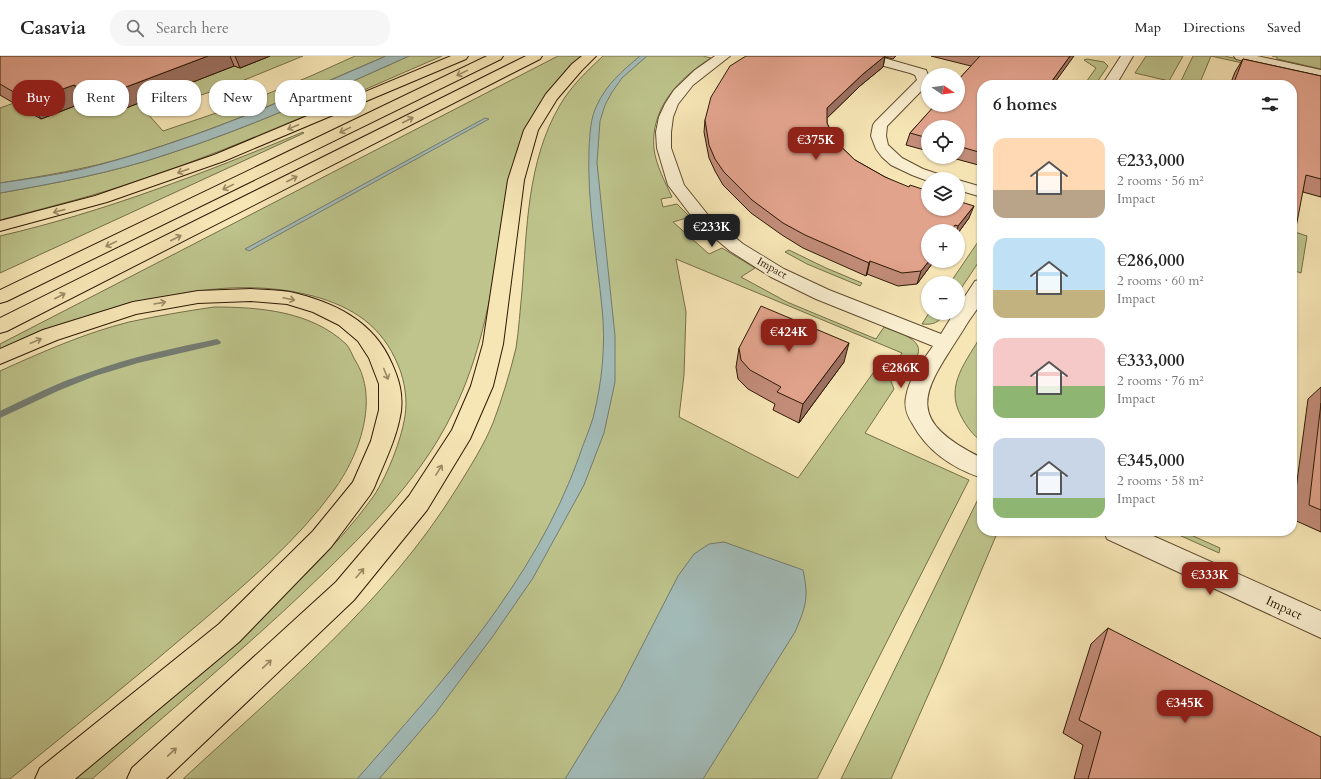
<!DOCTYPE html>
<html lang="en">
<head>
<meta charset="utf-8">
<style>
	body { margin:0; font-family:Cardo,serif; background:#f6f6f6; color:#222; height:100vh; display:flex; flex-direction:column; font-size:15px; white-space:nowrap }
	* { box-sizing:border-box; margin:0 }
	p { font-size:13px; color:#767676 }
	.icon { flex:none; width:22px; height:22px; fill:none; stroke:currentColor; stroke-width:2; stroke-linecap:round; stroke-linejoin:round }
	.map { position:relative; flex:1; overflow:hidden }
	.panel { position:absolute; left:977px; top:24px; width:320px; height:456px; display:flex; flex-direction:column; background:#fff; border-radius:16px; box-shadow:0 1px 3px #0004 }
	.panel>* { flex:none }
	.guide { position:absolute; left:12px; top:24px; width:380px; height:36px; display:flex; gap:8px }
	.needle { width:26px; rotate:103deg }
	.fabs { position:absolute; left:921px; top:12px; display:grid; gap:8px }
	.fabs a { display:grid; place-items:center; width:44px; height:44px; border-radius:50%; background:#fff; box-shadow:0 1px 3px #0004; font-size:20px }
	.price { position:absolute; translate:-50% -34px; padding:0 9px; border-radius:8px; background:#8f2418; color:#fff; font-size:13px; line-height:26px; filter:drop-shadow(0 1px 2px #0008) }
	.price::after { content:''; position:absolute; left:50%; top:24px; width:12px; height:9px; margin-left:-6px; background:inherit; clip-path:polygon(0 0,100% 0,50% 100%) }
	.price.on { background:#222; color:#fff }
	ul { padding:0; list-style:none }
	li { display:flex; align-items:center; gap:12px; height:100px; padding:0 16px }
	li span { display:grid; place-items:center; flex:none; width:112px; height:80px; border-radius:12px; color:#555 }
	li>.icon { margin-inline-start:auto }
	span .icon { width:48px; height:48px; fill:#fffc; stroke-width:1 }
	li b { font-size:17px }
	h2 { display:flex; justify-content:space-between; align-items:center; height:48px; padding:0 16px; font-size:17px }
	.pill { padding:0 14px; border-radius:16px; background:#fff; box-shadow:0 1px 3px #0004; font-size:14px; line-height:36px }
	.pill.on { background:#8f2418; color:#fff }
	header { display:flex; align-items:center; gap:24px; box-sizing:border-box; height:56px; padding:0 20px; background:#fff; border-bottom:1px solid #e0e0e0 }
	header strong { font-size:19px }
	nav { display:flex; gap:22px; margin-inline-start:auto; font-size:14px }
	.search { width:280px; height:36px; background:#f6f6f6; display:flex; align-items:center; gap:10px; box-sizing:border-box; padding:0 14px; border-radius:16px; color:#767676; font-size:15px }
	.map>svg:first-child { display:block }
	.green { fill:#bec48c; stroke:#766f48 }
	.water { fill:#a3bcb9; stroke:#747b71 }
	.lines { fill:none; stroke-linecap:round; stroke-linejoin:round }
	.stream { fill:#747b71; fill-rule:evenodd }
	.street-casing { stroke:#604d30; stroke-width:2 }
	.highway-casing { stroke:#2e1a04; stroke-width:2 }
	.street { fill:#f9eecf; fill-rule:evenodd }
	.highway { fill:#f6e5b5; fill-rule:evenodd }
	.wall { fill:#c28c79; stroke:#2e1a04 }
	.shaded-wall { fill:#9e7263; stroke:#2e1a04 }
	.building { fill:#e2a38d; stroke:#2e1a04 }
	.oneway { stroke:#9c8a65 }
	.labels { text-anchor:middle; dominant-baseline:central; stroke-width:4; stroke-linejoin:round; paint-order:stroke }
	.far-street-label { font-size:11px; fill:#2e1a04; stroke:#f9eecf }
	.street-label { font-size:13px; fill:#2e1a04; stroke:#f9eecf }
</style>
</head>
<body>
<header>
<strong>Casavia</strong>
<div class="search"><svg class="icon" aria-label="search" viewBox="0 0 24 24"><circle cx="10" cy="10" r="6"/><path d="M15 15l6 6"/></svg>Search here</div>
<nav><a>Map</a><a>Directions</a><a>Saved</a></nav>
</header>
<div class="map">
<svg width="1321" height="723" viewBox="0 0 1321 723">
	<rect width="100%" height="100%" fill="#f6e5b5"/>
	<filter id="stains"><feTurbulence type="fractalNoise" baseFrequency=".005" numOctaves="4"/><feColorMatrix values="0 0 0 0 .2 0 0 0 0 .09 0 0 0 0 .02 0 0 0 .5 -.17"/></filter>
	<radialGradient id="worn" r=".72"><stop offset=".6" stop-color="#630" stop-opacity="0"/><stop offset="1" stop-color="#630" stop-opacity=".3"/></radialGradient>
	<path class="green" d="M270 0H303L237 27 147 57 163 75 243 48 313 19 355 0H386C302 36 218 74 130 100 87 113 44 120 0 127V52L14 47 86 46 234 10 240 12Z
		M409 0H442C344 42 247 88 146 122 98 139 49 151 0 164V137C56 127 111 117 165 99 249 72 329 36 409 0Z
		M558 0H582C558 22 538 46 525 75 509 109 506 149 500 186 490 245 480 301 453 356 419 427 359 483 303 537 235 601 163 661 92 723H73C127 677 181 630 235 583 284 539 334 495 373 441 388 419 406 374 406 348 406 335 403 320 398 309 382 270 353 251 313 240 205 212 100 260 0 295V288Z
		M603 0H703L711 2C679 22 650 52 654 93 656 109 665 126 672 141L661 143 663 151 677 148 690 161 673 166 709 198 722 192 755 212 741 221 787 246 876 283 884 271C895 276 923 282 918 298 916 302 913 306 911 309L904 311 895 307 902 297 676 203 686 256 684 319 679 361 798 422 873 317 891 325 894 333 865 377 969 424 817 723H183C280 633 387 546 457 432 470 411 484 389 493 367 502 343 510 317 516 292 519 273 520 254 522 235 527 173 527 105 560 49 571 30 587 15 603 0Z
		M1146 0H1183L1169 25 1135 17Z
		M1193 0H1224L1312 19 1319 24 1211 0 1199 29 1180 27Z
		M1272 0H1321V13L1277 3V1Z
		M1087 3 1104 6 1108 10 1095 29H1084L1096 12 1084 4Z
		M303 76 304 77 0 217V180C104 156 204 117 303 76Z
		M1292 175 1307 180 1301 217 1292 214Z
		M982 180V201L958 237V227H950Z
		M789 194 826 212 862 227 860 230 807 208 785 196Z
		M214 251C259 251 311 255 346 288 350 292 352 299 355 304 380 343 359 400 334 434 297 485 248 526 201 566 138 620 74 671 10 723H0V315C42 296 85 277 129 266 157 260 186 255 214 251Z
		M929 257H945C939 267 933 269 922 268Z
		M982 278V386C973 379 966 370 961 360 944 329 967 305 982 278Z
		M982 435V475H998L942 608 891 723H841Z
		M1170 475H1182L1220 492 1219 497Z"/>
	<path class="water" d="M386 0H409C329 36 249 72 165 99 111 117 56 127 0 137V127C28 123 56 119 83 113 188 87 288 43 386 0Z
		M640 0H647L622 22 612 36 605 49 600 65 597 107 615 280V326L604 377 584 429 533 522 493 580 435 658 379 723H357C443 625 534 526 579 401 583 388 589 375 593 362 602 327 606 289 602 252 597 200 587 146 589 93 590 78 590 63 597 49 606 29 623 14 640 0Z
		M485 62 489 63 249 195 245 193Z
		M724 486 803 514C809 542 806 550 795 576L703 723H565L619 635 678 520 694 498 709 488Z"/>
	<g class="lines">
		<path class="stream" d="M217 283 221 286 220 288 138 307 95 320 60 334 0 362V355C29 341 59 326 90 316 131 301 174 292 217 283Z"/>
		<defs>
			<path id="street" d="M715 0H730L693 29 678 48 673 61 671 76V92L684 129 708 159 743 188 784 213 829 234 941 278 954 257H958V251L975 225 982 223C982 229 984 239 982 245 978 253 970 262 965 271 926 333 898 361 982 402V422C952 412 927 395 912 367 907 359 904 351 906 341 909 322 922 306 933 290L816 243 771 221 730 195 696 166 668 129 657 92 656 76 659 61 665 48 674 34 695 14Z
				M856 0H877L926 14 928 19V28L887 70 886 80 888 89 902 102 923 113 944 120 946 123H928V125L912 119 891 109 882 101 876 93 871 80 873 69 875 66 917 24 915 19 910 17 858 3Z
				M1121 0H1133L1116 29H1102Z
				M1234 0H1257L1321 14V22L1236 3Z
				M958 124 982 131V141L958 134Z
				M1104 475H1142L1321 555V582L1107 483Z"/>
			<path id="highway" d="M451 0H468L466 3 224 105 107 146 0 175V165L95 140 214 99Z
				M487 0H503L501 3 7 245 0 247V234Z
				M526 0H542L540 3 7 275 0 277V262Z
				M582 0H596L582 14 557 43 538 74 524 124 503 288 493 330 470 383 427 454 354 544 166 723H127L132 712 336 526 409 440 452 374 471 330 483 288 508 124 524 74 546 38 572 8Z
				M251 233C264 234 278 234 290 236 334 246 374 265 392 308 399 324 403 337 401 355 397 382 384 407 374 432L370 439 331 491 239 586 75 723H35L40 712 219 568 313 475 353 426 371 385 379 354V328L369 302 358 285 339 269 313 256 287 248 251 245 198 247 136 258 57 284 0 308V293L43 274 133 246 198 235Z"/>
		</defs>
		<use href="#street" class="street-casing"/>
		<use href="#highway" class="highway-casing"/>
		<use href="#street" class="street"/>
		<use href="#highway" class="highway"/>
	</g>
	<path class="wall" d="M0 0H270L240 12 234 10 108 59 85 46 41 63 0 39Z
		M746 0H896L893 3 885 1 883 11 860 30 827 62V67L836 86 855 104 885 121 969 162 958 177V175H928V205H934L917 228 898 230 867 218 866 220 803 192 782 179 751 157 723 129 715 115 709 102 704 76 705 64Z
		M931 0H1074L982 29V110L949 101H958V71H928V95L906 89 910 77 971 10Z
		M1243 3 1321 20V141L1303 136 1292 29H1230L1235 16Z
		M739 292 844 306 799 367 773 354 775 348 748 333 738 323 736 311Z
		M1321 331V476L1292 463 1308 343Z
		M1108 572 1321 723H1074L1083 689 1063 677 1091 588Z"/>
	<path class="shaded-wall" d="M208 0H230L234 10 108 59 97 42Z
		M235 0H270L240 12Z
		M885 0 883 11 860 30 825 64 827 52 863 18Z
		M1070 0H1074L1053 29H1049Z
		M74 29 85 46 41 63 29 45Z
		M974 150 969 162 958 177V175H957L958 170Z
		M870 205 867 218 866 220 869 207Z
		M929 205H934L917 228 921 215Z
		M849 287 844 306 799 367 803 348Z"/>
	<path class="building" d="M0 0H208L97 42 74 29 29 45 0 28Z
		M746 0H885L863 18 827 52V67L836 86 855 104 885 121 909 131 910 129 928 135V153H958V145L974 150 958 170 955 169 951 175H928V205H929L921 215 902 217 870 205 869 207 805 179 783 167 752 144 724 116 715 103 709 89 705 64 711 41 730 10Z
		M980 0H1070L1049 29H982V97L958 90V71H928V82L910 77 935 49H958V24Z
		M1243 3 1321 20V123L1306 119 1292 192V29H1233Z
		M761 250 849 287 803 348 777 336 781 331 750 314 741 304 739 292Z
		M1321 347V454L1309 449Z
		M1108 572 1321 681V723H1088L1101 676 1079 664Z"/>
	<defs><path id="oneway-shaft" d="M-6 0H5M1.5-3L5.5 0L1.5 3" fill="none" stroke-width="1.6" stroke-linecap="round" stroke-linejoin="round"/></defs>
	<g class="oneway">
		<use href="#oneway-shaft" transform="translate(462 17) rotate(154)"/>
		<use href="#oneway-shaft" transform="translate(408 64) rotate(-27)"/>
		<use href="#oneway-shaft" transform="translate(293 71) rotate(157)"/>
		<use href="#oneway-shaft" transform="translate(345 74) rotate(154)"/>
		<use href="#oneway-shaft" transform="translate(183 115) rotate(160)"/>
		<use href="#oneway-shaft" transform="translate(292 123) rotate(-27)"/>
		<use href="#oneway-shaft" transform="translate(228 131) rotate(154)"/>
		<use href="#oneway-shaft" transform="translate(59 155) rotate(165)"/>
		<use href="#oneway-shaft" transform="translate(176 182) rotate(-27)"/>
		<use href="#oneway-shaft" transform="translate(111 188) rotate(154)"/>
		<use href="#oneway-shaft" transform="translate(60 240) rotate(-27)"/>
		<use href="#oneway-shaft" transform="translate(289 243) rotate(12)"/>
		<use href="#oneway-shaft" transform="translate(160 247) rotate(-10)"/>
		<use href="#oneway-shaft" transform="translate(36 285) rotate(-23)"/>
		<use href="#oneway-shaft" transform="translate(386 318) rotate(68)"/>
		<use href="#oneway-shaft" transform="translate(439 414) rotate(-58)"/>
		<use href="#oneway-shaft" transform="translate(360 517) rotate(-50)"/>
		<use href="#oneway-shaft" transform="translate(267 608) rotate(-43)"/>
		<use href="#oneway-shaft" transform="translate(172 696) rotate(-43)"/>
	</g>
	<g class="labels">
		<g class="far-street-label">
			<text transform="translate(772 212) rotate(29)">Impact</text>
		</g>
		<g class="street-label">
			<text transform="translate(1284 552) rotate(25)">Impact</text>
		</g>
	</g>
	<rect width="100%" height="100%" filter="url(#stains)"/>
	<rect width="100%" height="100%" fill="url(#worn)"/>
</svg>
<div class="fabs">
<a><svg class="needle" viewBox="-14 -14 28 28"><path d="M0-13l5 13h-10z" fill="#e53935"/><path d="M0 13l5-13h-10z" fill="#767676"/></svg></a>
<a><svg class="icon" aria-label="locate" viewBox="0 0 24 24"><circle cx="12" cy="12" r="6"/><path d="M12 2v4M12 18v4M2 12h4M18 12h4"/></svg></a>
<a><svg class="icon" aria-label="layers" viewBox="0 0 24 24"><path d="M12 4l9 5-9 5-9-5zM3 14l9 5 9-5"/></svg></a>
<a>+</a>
<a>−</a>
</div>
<b class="price" style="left:816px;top:105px">€375K</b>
<b class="price on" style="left:712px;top:192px">€233K</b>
<b class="price" style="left:789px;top:297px">€424K</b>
<b class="price" style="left:901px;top:333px">€286K</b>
<b class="price" style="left:1210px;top:540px">€333K</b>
<b class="price" style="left:1185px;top:668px">€345K</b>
<div class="guide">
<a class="pill on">Buy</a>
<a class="pill">Rent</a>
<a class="pill">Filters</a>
<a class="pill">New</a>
<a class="pill">Apartment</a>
</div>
<section class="panel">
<h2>6 homes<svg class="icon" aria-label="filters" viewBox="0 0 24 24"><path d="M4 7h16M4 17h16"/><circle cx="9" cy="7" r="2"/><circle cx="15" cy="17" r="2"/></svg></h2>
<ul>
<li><span style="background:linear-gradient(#ffd9b3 65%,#b9a48a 0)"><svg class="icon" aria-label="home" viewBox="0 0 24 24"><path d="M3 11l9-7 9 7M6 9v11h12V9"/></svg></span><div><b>€233,000</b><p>2 rooms · 56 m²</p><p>Impact</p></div></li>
<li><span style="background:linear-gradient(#bfe0f5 65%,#c2b280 0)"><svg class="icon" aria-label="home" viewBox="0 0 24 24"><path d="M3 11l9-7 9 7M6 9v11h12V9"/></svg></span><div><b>€286,000</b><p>2 rooms · 60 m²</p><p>Impact</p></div></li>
<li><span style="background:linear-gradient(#f6c9c9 60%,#8fb573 0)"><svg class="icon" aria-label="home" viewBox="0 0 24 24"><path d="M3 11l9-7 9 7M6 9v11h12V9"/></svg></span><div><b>€333,000</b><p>2 rooms · 76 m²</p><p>Impact</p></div></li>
<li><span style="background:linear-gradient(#c9d6e8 75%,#8fb573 0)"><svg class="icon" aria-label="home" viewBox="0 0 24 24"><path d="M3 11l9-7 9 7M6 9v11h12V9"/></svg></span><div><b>€345,000</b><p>2 rooms · 58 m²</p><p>Impact</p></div></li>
</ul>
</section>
</div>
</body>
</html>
